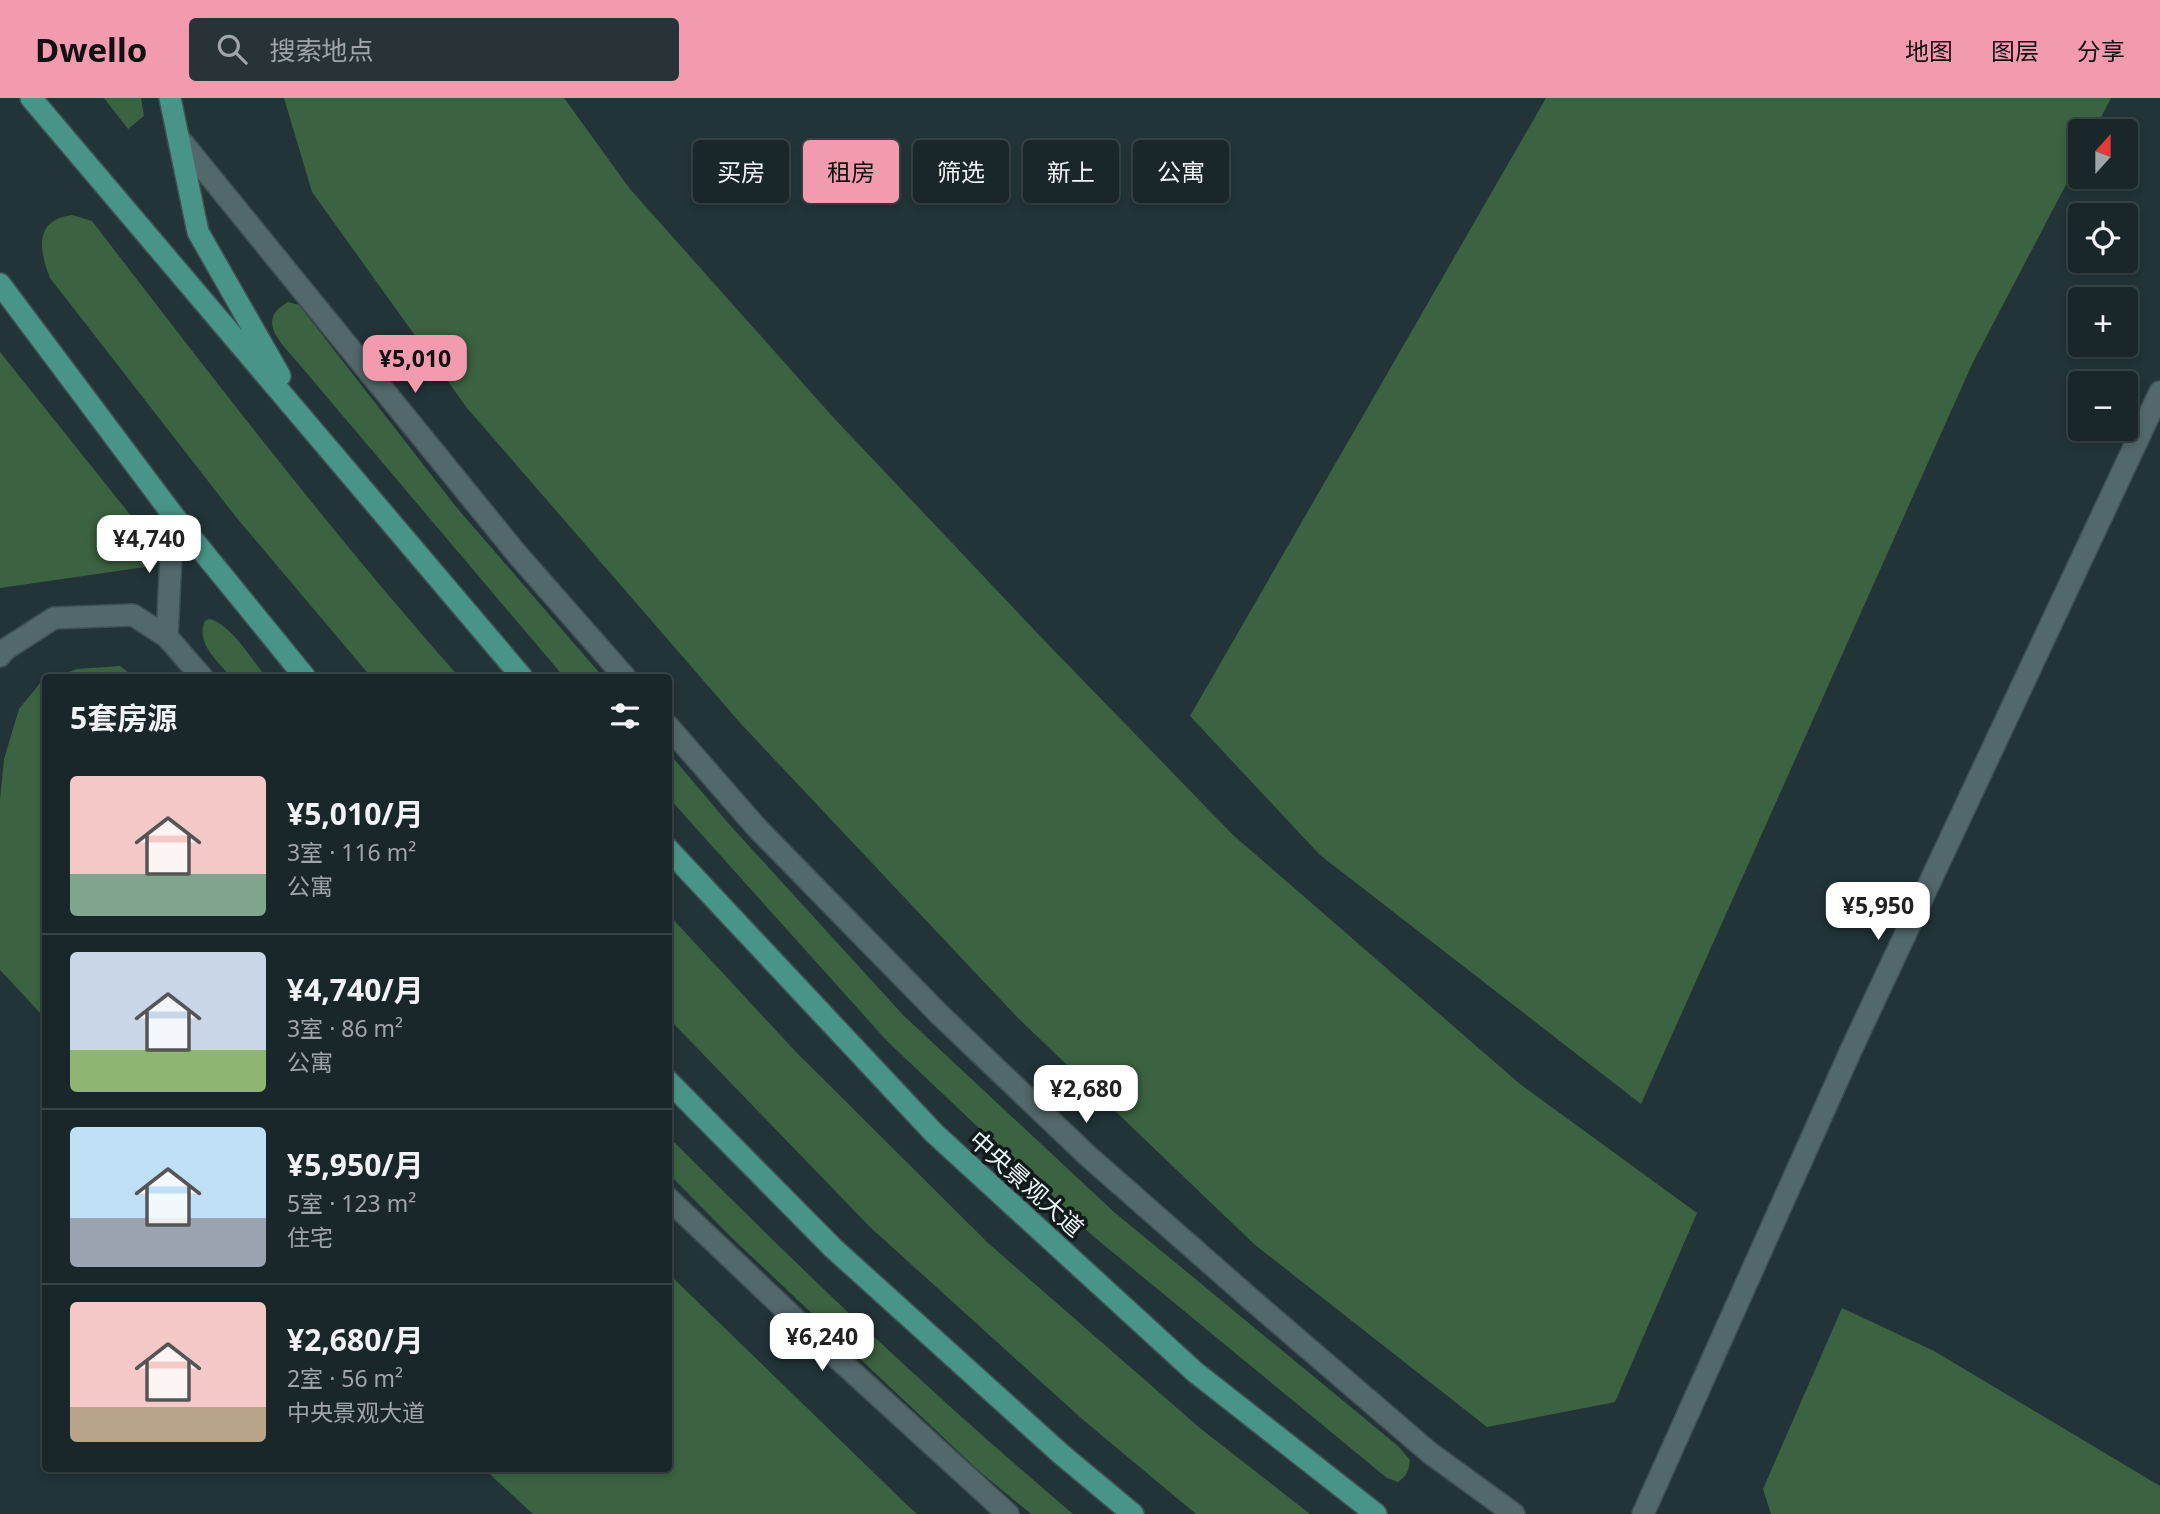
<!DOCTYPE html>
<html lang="zh">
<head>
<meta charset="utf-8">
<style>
	body { margin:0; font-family:"Noto Sans","Noto Sans SC",sans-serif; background:#273336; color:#f1f3f6; height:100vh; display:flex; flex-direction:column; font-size:26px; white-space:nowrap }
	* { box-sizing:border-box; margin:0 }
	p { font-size:23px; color:#9fa5a8 }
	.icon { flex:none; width:38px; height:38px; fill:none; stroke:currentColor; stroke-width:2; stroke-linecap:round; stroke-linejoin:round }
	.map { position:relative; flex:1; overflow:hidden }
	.panel { position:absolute; left:42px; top:576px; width:630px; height:798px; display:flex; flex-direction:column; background:#1a272a; border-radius:7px; box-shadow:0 4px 10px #0003,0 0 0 2px #384447 }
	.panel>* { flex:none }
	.hud { position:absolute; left:693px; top:42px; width:665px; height:63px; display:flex; gap:14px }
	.needle { width:46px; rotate:21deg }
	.buttons { position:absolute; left:2068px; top:21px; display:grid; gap:14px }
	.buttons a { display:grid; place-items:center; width:70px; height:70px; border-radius:7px; background:#1a272a; box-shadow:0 4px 10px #0003,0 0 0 2px #384447; font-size:35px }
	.price { position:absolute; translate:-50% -60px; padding:0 16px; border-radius:14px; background:#fff; color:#222; font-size:23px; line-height:46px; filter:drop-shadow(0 2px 4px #0008) }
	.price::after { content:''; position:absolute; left:50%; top:42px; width:21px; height:16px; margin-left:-10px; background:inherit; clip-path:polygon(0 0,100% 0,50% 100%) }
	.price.on { background:#f29aae; color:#111 }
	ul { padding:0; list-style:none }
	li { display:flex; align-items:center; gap:21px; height:175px; padding:0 28px }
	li+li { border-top:2px solid #384447 }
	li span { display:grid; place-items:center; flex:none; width:196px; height:140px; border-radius:7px; color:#555 }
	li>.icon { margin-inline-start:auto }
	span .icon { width:84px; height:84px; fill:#fffc; stroke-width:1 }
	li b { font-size:30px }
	h2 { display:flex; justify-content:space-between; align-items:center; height:84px; padding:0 28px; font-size:30px }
	.pill { padding:0 24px; border-radius:7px; background:#1a272a; box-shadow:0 4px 10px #0003,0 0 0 2px #384447; font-size:24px; line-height:63px }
	.pill.on { background:#f29aae; color:#111 }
	header { display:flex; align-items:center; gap:42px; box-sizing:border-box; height:98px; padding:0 35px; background:#f29aae; color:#111 }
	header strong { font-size:33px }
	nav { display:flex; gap:38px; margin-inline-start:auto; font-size:24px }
	.search { width:490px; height:63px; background:#273336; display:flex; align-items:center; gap:18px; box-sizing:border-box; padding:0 24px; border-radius:7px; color:#9fa5a8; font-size:26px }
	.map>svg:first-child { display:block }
	.green { fill:#3c6341 }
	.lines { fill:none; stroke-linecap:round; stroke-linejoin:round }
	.secondary-casing { stroke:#3f5053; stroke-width:24 }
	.primary-casing { stroke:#3f5053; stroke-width:24 }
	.secondary { stroke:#53686b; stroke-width:21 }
	.primary { stroke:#499488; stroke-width:21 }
	.labels { text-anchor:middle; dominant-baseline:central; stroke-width:7; stroke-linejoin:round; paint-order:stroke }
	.street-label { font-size:24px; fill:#eaf6f8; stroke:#121a1c }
</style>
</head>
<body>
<header>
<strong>Dwello</strong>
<div class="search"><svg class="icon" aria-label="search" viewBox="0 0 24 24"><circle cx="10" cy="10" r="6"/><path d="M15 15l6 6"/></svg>搜索地点</div>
<nav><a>地图</a><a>图层</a><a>分享</a></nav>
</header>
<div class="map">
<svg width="2160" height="1416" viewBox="0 0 2160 1416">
	<rect width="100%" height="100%" fill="#223438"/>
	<path class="green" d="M104 0H141L144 18 128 31Z
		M284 0H564L630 91 832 318 1039 537 1233 737 1520 986 1697 1115 1615 1304 1487 1329 1254 1146 1018 920 742 627 467 310 312 94Z
		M1546 0H2111L2094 33H2081V58L1973 264 1641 1006 1320 757 1190 618Z
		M72 117 92 123C211 278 330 433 459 579H371L236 419 50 180C39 152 34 122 72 117Z
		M288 204 299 207 457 410 603 579H564L299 266C283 246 254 223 288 204Z
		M0 254 152 444V468L0 490Z
		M209 521C230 525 253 563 266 579H231C218 563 195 545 205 523Z
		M120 568 134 579H55L77 571Z
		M45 583H46L45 920 0 872V702L4 661 19 611 41 584Z
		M669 655 728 725 904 918 1114 1114 1398 1348 1410 1362C1409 1372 1407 1378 1398 1384L1387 1380 1093 1138 887 943 669 700Z
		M668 816 796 954 988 1145 1201 1331 1310 1416H1196L1081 1320 870 1129 669 921Z
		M668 1038C798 1169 932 1297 1073 1416H1031L979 1373 731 1139 669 1076Z
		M669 1176 906 1406 917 1416H533L483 1370H668Z
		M1842 1210 1934 1253 2160 1388V1416H1771L1763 1391Z"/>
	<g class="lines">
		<defs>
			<path id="secondary" d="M178 39 517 456 625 579
				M167 539 173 417
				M0 558 6 551 54 520 133 517 167 539 202 579
				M668 628 758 731 940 917 1088 1058 1253 1203 1430 1355 1514 1416
				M668 1100 813 1238 1008 1416
				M1643 1416 1851 952 2160 294"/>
			<path id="primary" d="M31 0 522 579
				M170 0 198 134 280 278
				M0 186 173 417 305 579
				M668 751 934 1035 1195 1274 1376 1416
				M668 983 833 1150 1061 1356 1133 1416"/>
		</defs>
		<use href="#secondary" class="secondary-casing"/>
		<use href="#primary" class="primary-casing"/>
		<use href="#secondary" class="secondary"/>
		<use href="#primary" class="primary"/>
	</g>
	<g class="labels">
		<g class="street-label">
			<text transform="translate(1027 1085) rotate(42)">中央景观大道</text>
		</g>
	</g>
</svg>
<div class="buttons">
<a><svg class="needle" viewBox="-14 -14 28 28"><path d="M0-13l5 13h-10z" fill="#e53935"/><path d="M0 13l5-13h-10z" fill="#9fa5a8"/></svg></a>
<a><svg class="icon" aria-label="locate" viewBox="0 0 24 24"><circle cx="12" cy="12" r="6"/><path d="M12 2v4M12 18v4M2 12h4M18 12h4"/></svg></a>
<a>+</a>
<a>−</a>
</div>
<b class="price on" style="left:415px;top:297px">¥5,010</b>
<b class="price" style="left:149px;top:477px">¥4,740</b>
<b class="price" style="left:1878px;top:844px">¥5,950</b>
<b class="price" style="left:1086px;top:1027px">¥2,680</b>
<b class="price" style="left:822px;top:1275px">¥6,240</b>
<div class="hud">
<a class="pill">买房</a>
<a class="pill on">租房</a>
<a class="pill">筛选</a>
<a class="pill">新上</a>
<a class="pill">公寓</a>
</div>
<section class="panel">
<h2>5套房源<svg class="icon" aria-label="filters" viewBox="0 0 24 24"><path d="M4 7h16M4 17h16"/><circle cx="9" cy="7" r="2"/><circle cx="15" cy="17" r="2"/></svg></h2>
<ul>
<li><span style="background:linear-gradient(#f6c9c9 70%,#7fa58c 0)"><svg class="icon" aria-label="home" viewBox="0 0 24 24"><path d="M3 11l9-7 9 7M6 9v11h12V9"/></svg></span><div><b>¥5,010/月</b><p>3室 · 116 m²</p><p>公寓</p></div></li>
<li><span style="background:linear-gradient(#c9d6e8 70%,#8fb573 0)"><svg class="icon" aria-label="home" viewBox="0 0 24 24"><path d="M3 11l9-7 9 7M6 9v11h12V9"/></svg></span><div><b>¥4,740/月</b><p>3室 · 86 m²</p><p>公寓</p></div></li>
<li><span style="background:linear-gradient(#bfe0f5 65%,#9aa5b1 0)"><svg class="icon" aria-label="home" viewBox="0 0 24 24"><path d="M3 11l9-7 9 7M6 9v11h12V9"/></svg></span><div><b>¥5,950/月</b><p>5室 · 123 m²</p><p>住宅</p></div></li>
<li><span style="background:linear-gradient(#f6c9c9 75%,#b9a48a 0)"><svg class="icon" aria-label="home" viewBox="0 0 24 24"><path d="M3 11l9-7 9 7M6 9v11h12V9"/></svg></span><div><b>¥2,680/月</b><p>2室 · 56 m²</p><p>中央景观大道</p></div></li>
</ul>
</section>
</div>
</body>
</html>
